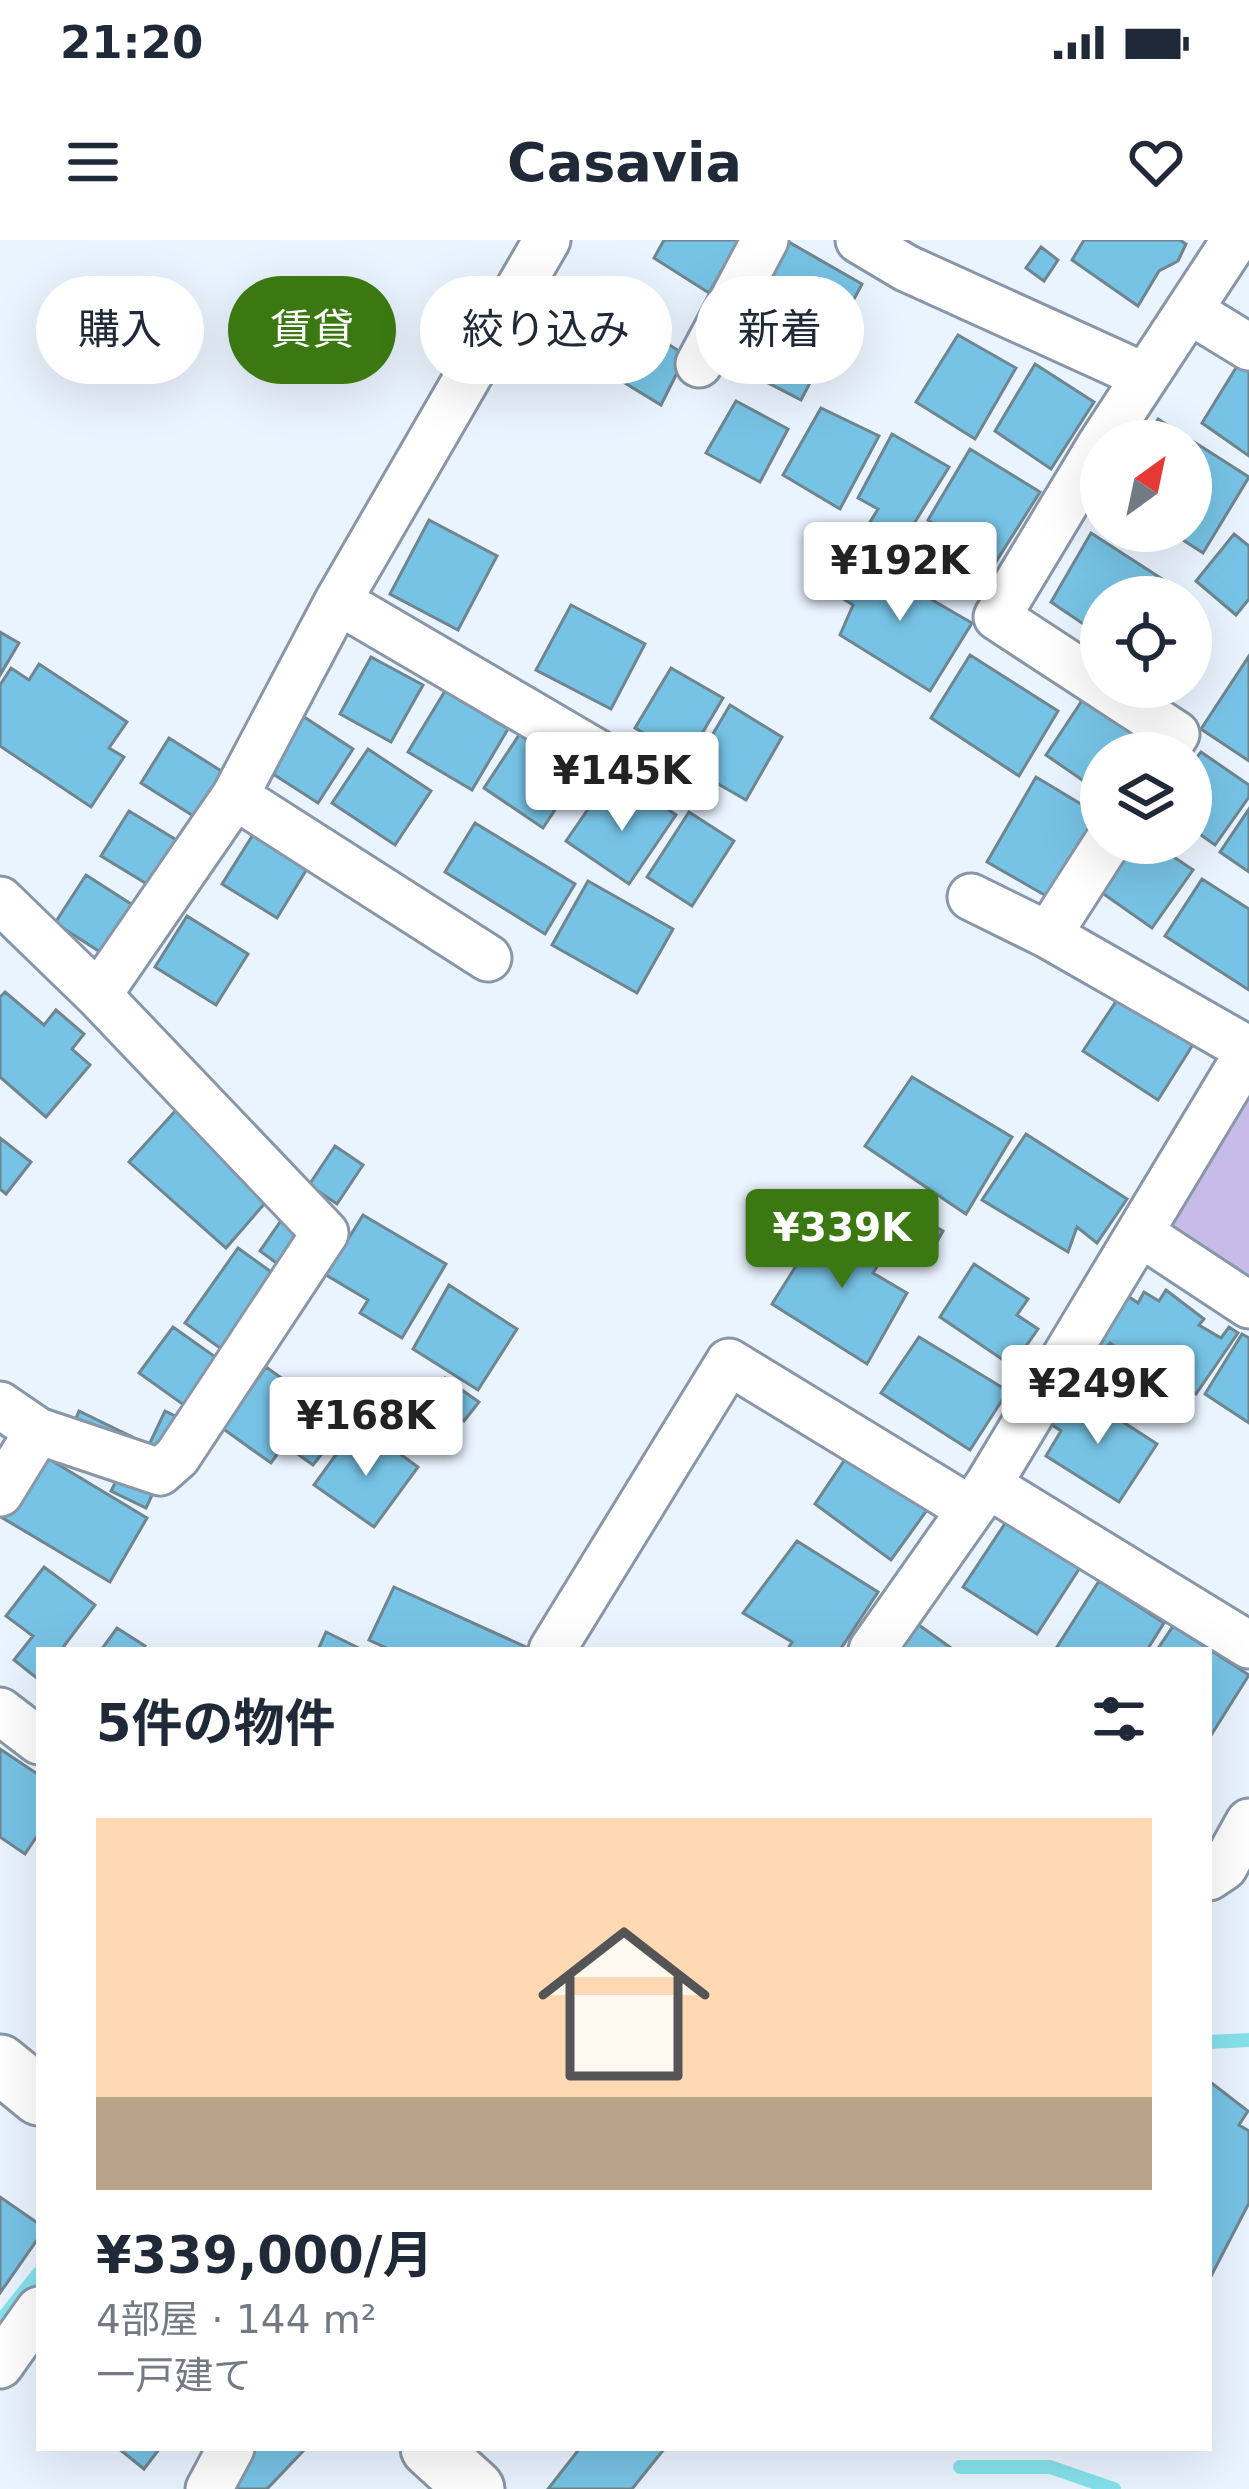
<!DOCTYPE html>
<html lang="ja">
<head>
<meta charset="utf-8">
<style>
	body { margin:0; font-family:"DejaVu Sans","Noto Sans JP",sans-serif; background:#f6f6f7; color:#1f2937; height:100vh; display:flex; flex-direction:column; font-size:45px; white-space:nowrap }
	* { box-sizing:border-box; margin:0 }
	p { font-size:39px; color:#747a83 }
	.icon { flex:none; width:66px; height:66px; fill:none; stroke:currentColor; stroke-width:2; stroke-linecap:round; stroke-linejoin:round }
	.map { position:relative; flex:1; overflow:hidden }
	.side { position:absolute; left:36px; top:1407px; width:1176px; height:804px; display:flex; flex-direction:column; background:#fff; border-radius:0px; box-shadow:0 12px 48px #0002 }
	.side>* { flex:none }
	.top-card { position:absolute; left:36px; top:36px; width:1179px; height:108px; display:flex; gap:24px }
	.needle { width:78px; rotate:33deg }
	.buttons { position:absolute; left:1080px; top:180px; display:grid; gap:24px }
	.buttons a { display:grid; place-items:center; width:132px; height:132px; border-radius:50%; background:#fff; box-shadow:0 12px 48px #0002; font-size:60px }
	.price { position:absolute; translate:-50% -102px; padding:0 27px; border-radius:12px; background:#fff; color:#222; font-size:39px; line-height:78px; filter:drop-shadow(0 3px 6px #0008) }
	.price::after { content:''; position:absolute; left:50%; top:72px; width:36px; height:27px; margin-left:-18px; background:inherit; clip-path:polygon(0 0,100% 0,50% 100%) }
	.price.current { background:#3b7811; color:#fff }
	ul { padding:0; list-style:none }
	li { display:grid; align-content:center; gap:24px; height:636px; padding:0 60px }
	li+li { border-top:3px solid #e0e1e3 }
	li span { display:grid; place-items:center; height:372px; border-radius:0px; color:#555 }
	li>.icon { margin-inline-start:auto }
	span .icon { width:216px; height:216px; fill:#fffc; stroke-width:1 }
	li b { font-size:51px }
	h2 { display:flex; justify-content:space-between; align-items:center; height:144px; padding:0 60px; font-size:51px }
	.pill { padding:0 42px; border-radius:54px; background:#fff; box-shadow:0 12px 48px #0002; font-size:42px; line-height:108px }
	.pill.current { background:#3b7811; color:#fff }
	.status { display:flex; justify-content:space-between; align-items:center; height:84px; padding:0 60px; background:#fff; direction:ltr }
	.status svg { height:33px; fill:currentColor }
	header { display:flex; justify-content:space-between; align-items:center; height:156px; padding:0 60px; background:#fff; font-size:54px; font-weight:700 }
	.map>svg:first-child { display:block }
	.green { fill:#c7bbe9 }
	.lines { fill:none; stroke-linecap:round; stroke-linejoin:round }
	.stream { stroke:#86e2ec; stroke-width:14 }
	.building { fill:#77c3e5; stroke:#6f858f; stroke-width:3 }
	.minor-casing { stroke:#8897a7; stroke-width:51 }
	.major-casing { stroke:#8897a7; stroke-width:63 }
	.minor { stroke:#fff; stroke-width:45 }
	.major { stroke:#fff; stroke-width:57 }
</style>
</head>
<body>
<div class="status"><b>21:20</b><svg viewBox="0 0 49 12"><path d="M0 12V9h3v3zM5 12V6h3v6zM10 12V3h3v9zM15 12V0h3v12zM26 1h20v11H26zM47 4h2v5h-2z"/></svg></div>
<header><svg class="icon" aria-label="menu" viewBox="0 0 24 24"><path d="M4 6h16M4 12h16M4 18h16"/></svg>Casavia<svg class="icon" aria-label="heart" viewBox="0 0 24 24"><path d="M12 20l-8-8c-3-5 5-10 8-4 3-6 11-1 8 4z"/></svg></header>
<div class="map">
<svg width="1249" height="2249" viewBox="0 0 1249 2249">
	<rect width="100%" height="100%" fill="#eaf4ff"/>
	<path class="green" d="M1249 845V1044L1174 995 1173 969Z"/>
	<g class="lines">
		<path class="stream" d="M1209 1802 1249 1800
			M0 2082 39 2033
			M960 2227H1050L1114 2249"/>
	</g>
	<path class="building" d="M664 0H739L709 53 654 18Z
		M1084 0H1180L1186 4 1178 21 1159 31 1138 66 1072 20Z
		M787 1 862 44 835 95 759 51Z
		M1041 7 1058 20 1044 41 1026 28Z
		M751 69 829 107 801 160 726 121Z
		M622 86 646 97 649 92 679 111 677 115 684 119 661 165 597 126Z
		M958 95 1016 128 975 199 916 162Z
		M1239 123 1249 130V216L1202 183Z
		M1035 124 1094 162 1051 229 995 191Z
		M736 161 788 189 760 242 706 213Z
		M821 168 879 196 840 269 783 235Z
		M1158 179 1249 237 1203 313 1169 291H1191V201H1145Z
		M892 194 949 227 902 303 870 282 878 269 858 258Z
		M970 209 1040 252 994 325 928 280Z
		M429 280 497 316 458 390 390 354Z
		M1091 293 1190 357H1101V396L1051 362Z
		M1234 294 1249 306V359L1236 375 1196 341Z
		M858 317 972 383 930 451 840 395 853 365 836 354Z
		M571 365 645 404 611 469 536 430Z
		M0 392 19 403 0 435Z
		M970 415 1058 471 1019 536 931 478Z
		M1249 416V521L1201 489Z
		M371 417 423 445 391 502 340 474Z
		M39 424 127 482 109 508 124 517 91 567 0 506V445L11 428 29 440Z
		M671 428 723 458 687 519 635 488Z
		M445 451 508 489 472 550 408 512Z
		M1083 459 1152 507 1148 513H1101V553L1046 515Z
		M730 465 782 497 746 560 692 529Z
		M292 469 353 509 318 563 256 523Z
		M521 492 580 532 543 588 484 548Z
		M169 498 226 534 198 579 141 543Z
		M368 509 431 551 395 605 332 563Z
		M1201 512 1249 545V557L1215 605 1191 588V524Z
		M1036 537 1101 576V582L1055 661 987 622Z
		M638 549 676 575 629 644 566 601 595 559 619 576Z
		M1249 569V632L1220 612Z
		M129 571 183 604 155 649 101 616Z
		M689 572 734 601 692 666 647 637Z
		M475 583 575 644 545 694 445 632Z
		M256 590 310 624 277 678 222 644Z
		M1126 603H1153L1193 630 1152 688 1095 648Z
		M86 635 142 671 111 719 55 683Z
		M1202 639 1249 669V750L1165 696Z
		M588 641 673 689 637 753 552 705Z
		M187 676 248 714 216 765 155 727Z
		M5 752 44 785 56 770 84 794 72 809 90 825 46 877 0 837V757Z
		M1121 754 1194 803 1158 860 1083 811Z
		M912 837 1012 897 966 974 865 906Z
		M177 869 273 954 226 1008 129 922Z
		M1026 894 1127 959 1097 1003 1077 987 1068 1012 982 960Z
		M0 898 31 922 6 954 0 949Z
		M335 906 363 925 337 964 309 945Z
		M898 966 943 991 926 1021 881 995Z
		M287 972 314 991 286 1030 260 1011Z
		M363 975 446 1024 402 1098 360 1073 368 1060 326 1035Z
		M827 977 886 1013 873 1033 907 1053 867 1124 772 1064Z
		M238 1008 281 1039 227 1113 185 1083Z
		M974 1024 1028 1059 1017 1075 1038 1089 1012 1126 940 1077Z
		M449 1045 517 1089 478 1150 413 1109Z
		M1166 1050 1204 1079 1199 1085 1221 1098 1229 1087 1238 1093 1196 1154 1169 1137 1164 1143 1118 1114 1120 1110 1110 1103 1102 1112 1098 1109 1103 1100 1097 1096 1125 1054 1138 1063 1144 1052 1159 1061Z
		M173 1087 221 1121 188 1168 139 1133Z
		M1242 1094 1249 1098V1183L1205 1154Z
		M919 1097 1008 1151 970 1210 881 1153Z
		M266 1127 315 1162 271 1223 222 1188Z
		M445 1138 479 1162 464 1181 431 1158Z
		M1080 1154 1157 1204 1119 1262 1046 1216 1061 1191 1048 1182 1063 1159 1072 1167Z
		M79 1171 149 1205 165 1171 179 1178 158 1221 75 1181Z
		M313 1192 329 1205 313 1225 296 1213Z
		M348 1198 374 1216 384 1202 418 1227 374 1287 314 1245Z
		M854 1206 935 1259 891 1320 815 1264Z
		M39 1213 147 1278 110 1342 1 1277Z
		M120 1233 155 1249 146 1268 111 1251Z
		M1008 1279 1081 1326 1037 1394 963 1347Z
		M797 1301 878 1352 840 1410H787L792 1402 743 1373Z
		M44 1327 95 1365 61 1410H39L38 1439 14 1420 33 1396 6 1376Z
		M1099 1341 1164 1383 1147 1410H1055Z
		M394 1347 526 1407 525 1410H391L369 1400Z
		M916 1383 954 1410H899Z
		M1173 1386 1249 1435 1210 1497 1209 1410H1157Z
		M117 1388 145 1406 142 1410H101Z
		M326 1392 363 1410H318Z
		M0 1509 39 1535V1593L25 1614 0 1597Z
		M1209 1841 1248 1871 1239 1885 1249 1891V1963L1209 2040Z
		M0 1957 39 1984V1997L0 2053Z
		M118 2208H160L144 2229Z
		M252 2208H306L267 2249H228Z
		M580 2208H665L632 2249H548Z"/>
	<g class="lines">
		<defs>
			<path id="minor" d="M859 0 906 28 1142 135
				M1190 71 1249 107
				M699 124 765 0
				M1103 201 1235 0
				M1101 204 997 377 1101 445
				M338 361 628 531
				M1104 447 1176 494 1164 513
				M235 556 488 718
				M1107 603 1048 695 1249 810
				M971 657 1048 695
				M0 660 98 755 325 993 177 1217 160 1232 38 1191
				M98 755 235 556 338 361 547 0
				M1140 993 1249 1065
				M0 1165 38 1191 0 1253
				M988 1245 1249 1405
				M552 1410 729 1122 970 1269
				M872 1410 988 1245 1249 811
				M0 1471 39 1501
				M1209 1637 1224 1627 1249 1582
				M0 2125 39 2070
				M209 2249 231 2208"/>
			<path id="major" d="M0 1824 39 1856
				M430 2208 475 2249"/>
		</defs>
		<use href="#minor" class="minor-casing"/>
		<use href="#major" class="major-casing"/>
		<use href="#minor" class="minor"/>
		<use href="#major" class="major"/>
	</g>
</svg>
<div class="buttons">
<a><svg class="needle" viewBox="-14 -14 28 28"><path d="M0-13l5 13h-10z" fill="#e53935"/><path d="M0 13l5-13h-10z" fill="#747a83"/></svg></a>
<a><svg class="icon" aria-label="locate" viewBox="0 0 24 24"><circle cx="12" cy="12" r="6"/><path d="M12 2v4M12 18v4M2 12h4M18 12h4"/></svg></a>
<a><svg class="icon" aria-label="layers" viewBox="0 0 24 24"><path d="M12 4l9 5-9 5-9-5zM3 14l9 5 9-5"/></svg></a>
</div>
<b class="price" style="left:900px;top:384px">¥192K</b>
<b class="price" style="left:622px;top:594px">¥145K</b>
<b class="price current" style="left:842px;top:1051px">¥339K</b>
<b class="price" style="left:1098px;top:1207px">¥249K</b>
<b class="price" style="left:366px;top:1239px">¥168K</b>
<div class="top-card">
<a class="pill">購入</a>
<a class="pill current">賃貸</a>
<a class="pill">絞り込み</a>
<a class="pill">新着</a>
</div>
<section class="side">
<h2>5件の物件<svg class="icon" aria-label="filters" viewBox="0 0 24 24"><path d="M4 7h16M4 17h16"/><circle cx="9" cy="7" r="2"/><circle cx="15" cy="17" r="2"/></svg></h2>
<ul>
<li><span style="background:linear-gradient(#ffd9b3 75%,#b9a48a 0)"><svg class="icon" aria-label="home" viewBox="0 0 24 24"><path d="M3 11l9-7 9 7M6 9v11h12V9"/></svg></span><div><b>¥339,000/月</b><p>4部屋 · 144 m²</p><p>一戸建て</p></div></li>
</ul>
</section>
</div>
</body>
</html>
